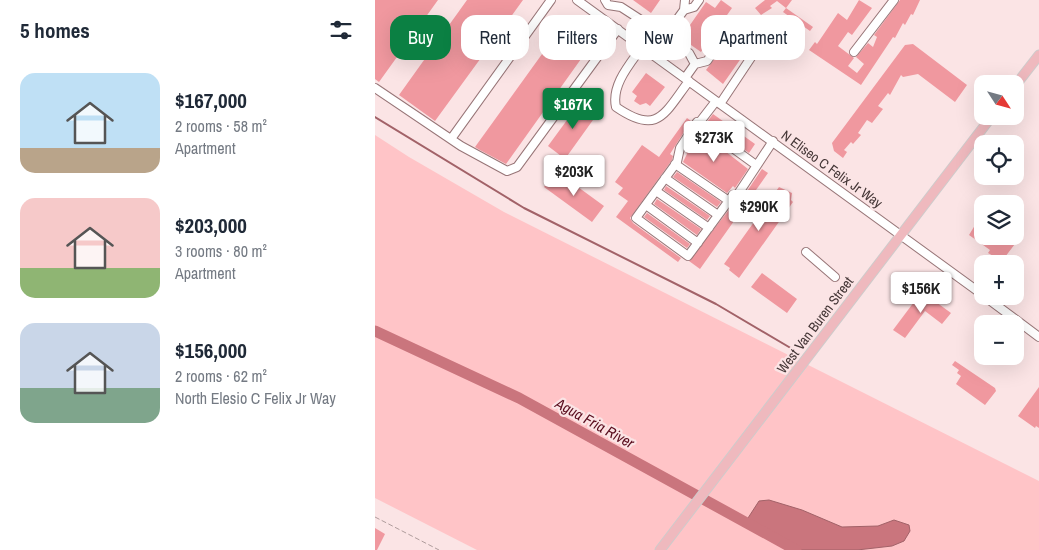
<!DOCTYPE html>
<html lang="en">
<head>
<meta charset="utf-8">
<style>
	body { margin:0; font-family:"Archivo Narrow",sans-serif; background:#f6f6f7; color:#1f2937; height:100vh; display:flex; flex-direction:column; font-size:19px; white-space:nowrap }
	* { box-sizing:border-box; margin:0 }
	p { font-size:16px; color:#747a83 }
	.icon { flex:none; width:28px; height:28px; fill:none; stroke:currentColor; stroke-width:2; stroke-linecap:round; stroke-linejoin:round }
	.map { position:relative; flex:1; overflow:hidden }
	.sheet { display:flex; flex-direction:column; background:#fff; width:375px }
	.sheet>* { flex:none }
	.banner { position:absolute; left:15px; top:15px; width:475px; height:45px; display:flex; gap:10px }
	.needle { width:32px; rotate:126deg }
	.tools { position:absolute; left:599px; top:75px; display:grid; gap:10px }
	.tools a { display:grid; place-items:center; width:50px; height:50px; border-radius:10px; background:#fff; box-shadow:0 5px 20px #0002; font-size:25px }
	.price { position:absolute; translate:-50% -42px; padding:0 11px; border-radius:5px; background:#fff; color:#222; font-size:16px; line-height:32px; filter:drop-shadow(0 1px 2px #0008) }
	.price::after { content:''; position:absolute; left:50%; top:30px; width:15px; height:11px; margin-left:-8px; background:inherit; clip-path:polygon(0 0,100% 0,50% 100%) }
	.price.selected { background:#0b8043; color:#fff }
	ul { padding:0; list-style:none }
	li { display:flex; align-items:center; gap:15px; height:125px; padding:0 20px }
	li span { display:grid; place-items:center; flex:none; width:140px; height:100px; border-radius:15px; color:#555 }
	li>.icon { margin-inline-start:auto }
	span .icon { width:60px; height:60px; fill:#fffc; stroke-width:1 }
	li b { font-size:21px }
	h2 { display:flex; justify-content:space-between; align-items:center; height:60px; padding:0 20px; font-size:21px }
	.tag { padding:0 18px; border-radius:15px; background:#fff; box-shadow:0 5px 20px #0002; font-size:18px; line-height:45px }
	.tag.selected { background:#0b8043; color:#fff }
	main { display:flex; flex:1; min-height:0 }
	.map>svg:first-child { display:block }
	.green { fill:#ffc4c7 }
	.water { fill:#ca757d; stroke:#a26268 }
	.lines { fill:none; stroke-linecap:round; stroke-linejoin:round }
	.stream { stroke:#a26268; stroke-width:2 }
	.river { stroke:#ca757d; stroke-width:11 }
	.building { fill:#f0989f }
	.minor-casing { stroke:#977577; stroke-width:10 }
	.major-casing { stroke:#cecbcb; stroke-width:11 }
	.path { stroke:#af9c9c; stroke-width:1; stroke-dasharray:5 2.5; stroke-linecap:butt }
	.minor { stroke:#fff; stroke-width:8 }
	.major { stroke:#efb9be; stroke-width:9 }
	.labels { text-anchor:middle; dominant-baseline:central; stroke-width:4.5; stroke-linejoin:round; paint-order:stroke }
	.street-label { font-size:14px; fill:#443636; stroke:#fbe4e5 }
	.water-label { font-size:15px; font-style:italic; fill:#590c1d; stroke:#fbe4e5 }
</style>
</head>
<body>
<main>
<section class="sheet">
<h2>5 homes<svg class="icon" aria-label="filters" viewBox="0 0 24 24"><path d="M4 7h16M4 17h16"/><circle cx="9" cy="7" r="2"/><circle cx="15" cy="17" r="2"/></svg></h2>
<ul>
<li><span style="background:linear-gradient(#bfe0f5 75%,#b9a48a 0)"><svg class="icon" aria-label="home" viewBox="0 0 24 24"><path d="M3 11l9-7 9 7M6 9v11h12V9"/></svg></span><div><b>$167,000</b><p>2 rooms · 58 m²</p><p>Apartment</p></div></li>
<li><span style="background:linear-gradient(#f6c9c9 70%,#8fb573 0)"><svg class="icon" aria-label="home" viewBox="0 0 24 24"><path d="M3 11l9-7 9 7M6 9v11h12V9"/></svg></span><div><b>$203,000</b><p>3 rooms · 80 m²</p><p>Apartment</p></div></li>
<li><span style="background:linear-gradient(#c9d6e8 65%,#7fa58c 0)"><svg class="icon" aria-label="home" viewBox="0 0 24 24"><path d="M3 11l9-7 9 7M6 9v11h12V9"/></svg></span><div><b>$156,000</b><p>2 rooms · 62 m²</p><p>North Elesio C Felix Jr Way</p></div></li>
</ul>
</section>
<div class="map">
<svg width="664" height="550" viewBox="0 0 664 550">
	<rect width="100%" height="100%" fill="#fbe4e5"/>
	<path class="green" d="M0 135 34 157 129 212 664 481V550H102L0 498Z"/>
	<path class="water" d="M394 500 427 510 467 527 503 526 519 520 534 525 535 531 529 541 517 546 482 550H419L377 523 373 518 384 501Z"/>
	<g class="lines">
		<path class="stream" d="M0 117 149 208 341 304 419 350"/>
		<path class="river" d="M0 331 144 398 421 550"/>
	</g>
	<path class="building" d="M0 0H63L4 82 0 79Z
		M92 0H148L60 121 24 95Z
		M258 0H285L276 13Z
		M346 0 357 8 326 52 306 38 331 2 340 8Z
		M390 0H417L411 8 402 1 395 6 397 8 386 15 380 8Z
		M484 0 497 8 477 35 473 32 463 46 479 58 473 66 482 73 489 64 481 57 493 43 498 47 502 37 499 35 525 0H545L538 15 536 14 530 25 528 23 520 38 518 37 486 85 434 50 440 42 442 44 463 13 472 20Z
		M411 8 438 27 435 31 408 12Z
		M193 18 221 38 131 164 103 149 100 147Z
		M358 34 374 47 348 84 331 70Z
		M538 44 592 85 580 102 543 74 528 77 526 75 515 95 513 93 503 106 508 109 497 123 492 120 483 133 486 135 478 144 476 142 469 150 472 152 468 158 459 151 457 143 530 45Z
		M271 73 290 87 275 106 271 103 265 105 259 101 262 96 257 92Z
		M206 101 223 113 190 159 173 146Z
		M338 114 380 144 374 153 332 122Z
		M312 118 316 121 295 154 298 156 297 160 255 218 258 223 306 258 303 262 241 217 253 201 243 194 248 188 240 182 267 145 284 157Z
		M323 130 373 169 360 188 358 186 352 193 308 162 312 154 310 150Z
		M387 169 393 173 325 269 314 261 360 202 363 203 366 200Z
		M181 171 229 206 217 222 169 187Z
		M302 172 346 202 342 207 298 177Z
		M291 186 335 216 332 220 289 190Z
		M404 187 417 193 416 200 418 202 364 278 354 270 355 268 349 264Z
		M282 199 326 229 322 235 279 204Z
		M608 212V236H640V225L649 232 627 261 613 253 615 250 594 235Z
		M272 213 315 244 312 248 269 217Z
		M387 273 422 299 412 313 376 287Z
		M545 294H550L576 313 567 324 550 311 530 338 518 330Z
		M580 361 620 388 621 391 610 405 581 384 586 376 582 373 584 370 577 365Z
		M664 387V428L661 426 660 428 643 416Z
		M0 528 10 534 2 550H0Z"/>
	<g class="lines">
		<defs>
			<path id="minor" d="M202 0 608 295
				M230 0 233 5 246 7 283 31
				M309 10 310 0
				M267 47C255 64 236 85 241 107 283 136 289 114 314 81
				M270 49 283 31 286 34
				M479 52 519 0
				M320 64 314 53 290 36 309 10 319 7 324 0
				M310 78 320 64 332 61 358 24 385 44 345 104
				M0 88 86 146 132 171 142 167 243 29
				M324 123 341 101
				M76 139 176 0
				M300 164 354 201
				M381 165 322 122 305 148 302 162 261 218 313 256 358 195 361 197 398 141
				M290 178 343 215
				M281 191 334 228
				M271 205 323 243
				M431 252 460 277
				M609 296 664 337"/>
			<path id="major" d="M640 86 664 55
				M285 550 617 116"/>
		</defs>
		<use href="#minor" class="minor-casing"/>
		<use href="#major" class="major-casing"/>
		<path class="path" d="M0 517 64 550"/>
		<use href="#minor" class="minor"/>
		<use href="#major" class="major"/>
	</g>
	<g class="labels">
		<g class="street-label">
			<text transform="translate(457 169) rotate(36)">N Eliseo C Felix Jr Way</text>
			<text transform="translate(440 325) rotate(-53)">West Van Buren Street</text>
		</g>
		<g class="water-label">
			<text transform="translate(220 423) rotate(29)">Agua Fria River</text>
		</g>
	</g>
</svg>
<div class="tools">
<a><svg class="needle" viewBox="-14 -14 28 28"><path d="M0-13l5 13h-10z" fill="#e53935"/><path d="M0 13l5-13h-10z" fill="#747a83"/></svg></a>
<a><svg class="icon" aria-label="locate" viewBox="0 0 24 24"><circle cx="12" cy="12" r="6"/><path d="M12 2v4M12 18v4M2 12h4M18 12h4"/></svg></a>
<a><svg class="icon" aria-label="layers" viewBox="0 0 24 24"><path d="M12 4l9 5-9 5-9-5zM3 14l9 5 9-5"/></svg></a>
<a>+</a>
<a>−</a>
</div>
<b class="price selected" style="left:198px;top:130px">$167K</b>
<b class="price" style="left:339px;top:163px">$273K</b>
<b class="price" style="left:199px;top:197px">$203K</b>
<b class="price" style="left:384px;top:232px">$290K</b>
<b class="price" style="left:546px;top:314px">$156K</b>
<div class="banner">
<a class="tag selected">Buy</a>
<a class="tag">Rent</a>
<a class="tag">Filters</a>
<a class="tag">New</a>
<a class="tag">Apartment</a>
</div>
</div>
</main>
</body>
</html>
